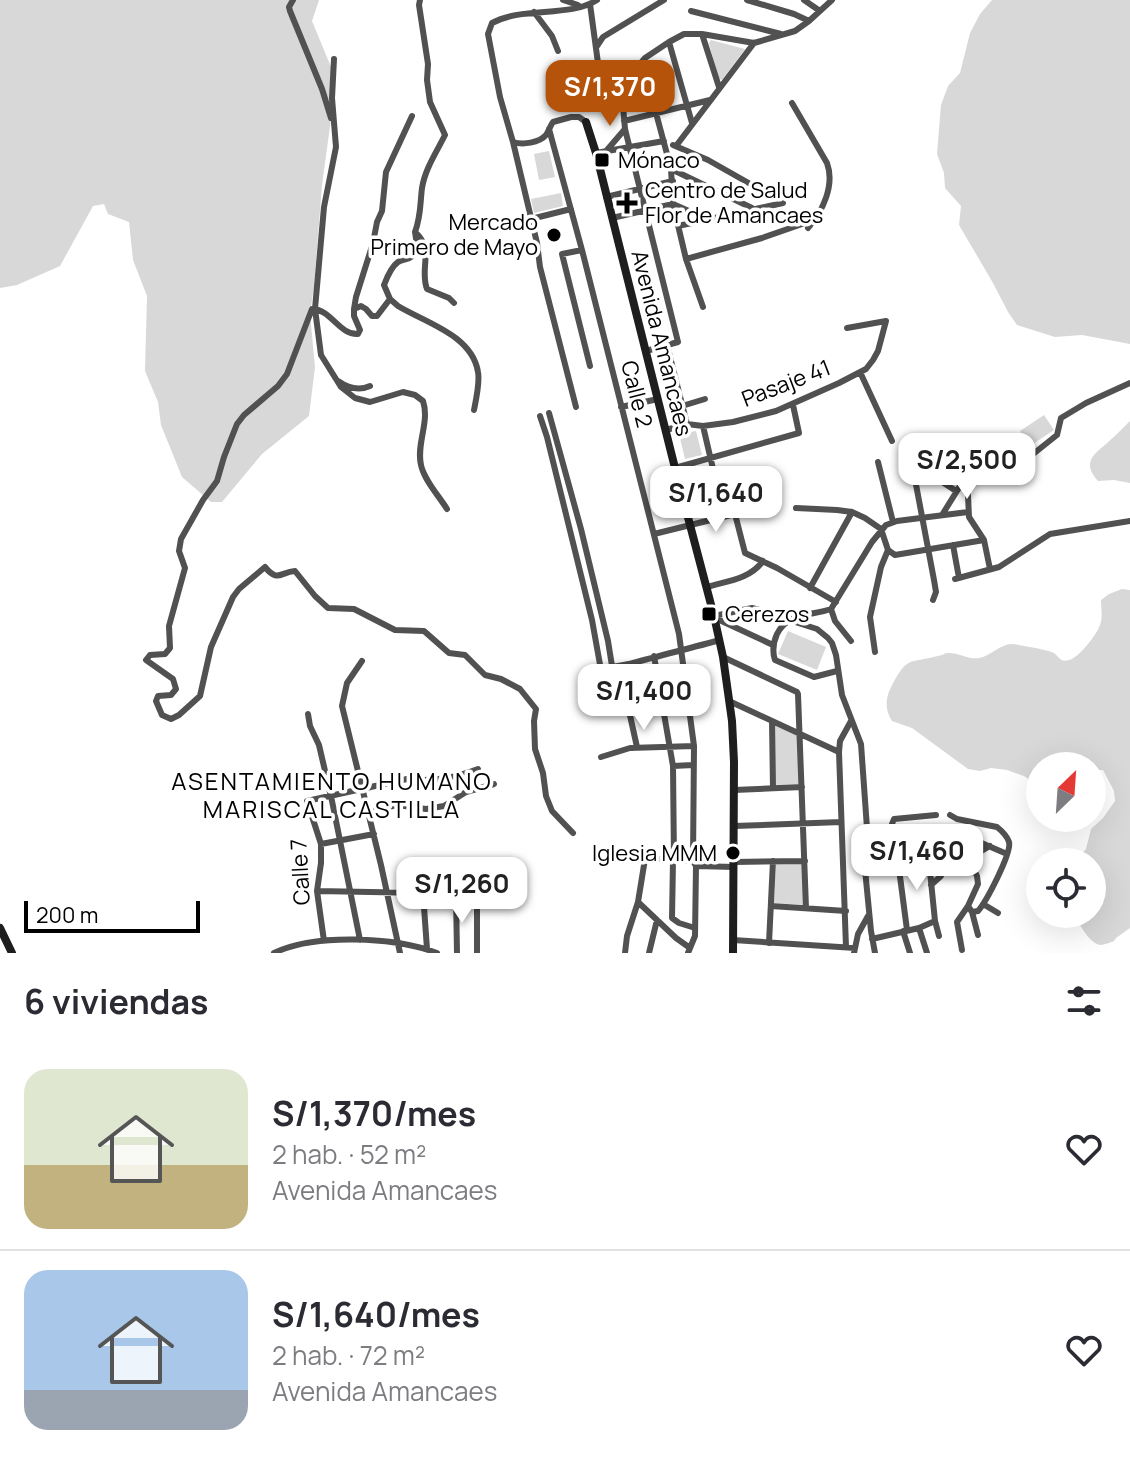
<!DOCTYPE html>
<html lang="es">
<head>
<meta charset="utf-8">
<style>
	body { margin:0; font-family:Manrope,sans-serif; background:#f7f7f7; color:#2b2b33; height:100vh; display:flex; flex-direction:column; font-size:30px; white-space:nowrap }
	* { box-sizing:border-box; margin:0 }
	p { font-size:26px; color:#7c7c81 }
	.icon { flex:none; width:44px; height:44px; fill:none; stroke:currentColor; stroke-width:2; stroke-linecap:round; stroke-linejoin:round }
	.map { position:relative; height:953px; overflow:hidden }
	.panel { display:flex; flex-direction:column; background:#fff; flex:1 }
	.panel>* { flex:none }
	.needle { width:52px; rotate:25deg }
	.buttons { position:absolute; left:1026px; top:752px; display:grid; gap:16px }
	.buttons a { display:grid; place-items:center; width:80px; height:80px; border-radius:50%; background:#fff; box-shadow:0 8px 32px #0002; font-size:40px }
	.scale { position:absolute; left:24px; bottom:20px; width:176px; box-sizing:border-box; padding-left:8px; border:4px solid #000; border-top:0; font-size:22px; line-height:28px; white-space:nowrap; color:#000; -webkit-text-stroke:6px #fff; paint-order:stroke }
	.price { position:absolute; translate:-50% -68px; padding:0 18px; border-radius:16px; background:#fff; color:#222; font-size:26px; line-height:52px; filter:drop-shadow(0 2px 4px #0008) }
	.price::after { content:''; position:absolute; left:50%; top:48px; width:24px; height:18px; margin-left:-12px; background:inherit; clip-path:polygon(0 0,100% 0,50% 100%) }
	.price.current { background:#b45309; color:#fff }
	ul { padding:0; list-style:none }
	li { display:flex; align-items:center; gap:24px; height:200px; padding:0 24px }
	li+li { border-top:2px solid #e1e1e2 }
	li span { display:grid; place-items:center; flex:none; width:224px; height:160px; border-radius:24px; color:#555 }
	li>.icon { margin-inline-start:auto }
	span .icon { width:96px; height:96px; fill:#fffc; stroke-width:1 }
	li b { font-size:34px }
	h2 { display:flex; justify-content:space-between; align-items:center; height:96px; padding:0 24px; font-size:34px }
	.map>svg:first-child { display:block }
	.green { fill:#d8d8d8 }
	.lines { fill:none; stroke-linecap:round; stroke-linejoin:round }
	.street { stroke:#515151; stroke-width:6 }
	.secondary { stroke:#1e1e1e; stroke-width:8 }
	.poi-dot { fill:#000; stroke:#fff; stroke-width:3 }
	.labels { text-anchor:middle; dominant-baseline:central; stroke-width:7; stroke-linejoin:round; paint-order:stroke }
	.poi-label { font-size:22px; fill:#000; stroke:#fff; text-anchor:start }
	.street-label { font-size:22px; fill:#000; stroke:#fff }
	.neighbourhood-label { font-size:24px; letter-spacing:2px; fill:#000; stroke:#fff }
</style>
</head>
<body>
<div class="map">
<svg width="1130" height="953" viewBox="0 0 1130 953">
	<rect width="100%" height="100%" fill="#fff"/>
	<path class="green" d="M0 0H319L312 21 331 67 334 97 322 185 314 286 310 314 315 367 309 416 262 454 222 502H211L182 477 161 425 158 402 145 371 147 296 133 260 129 222 108 214 104 204 93 206 60 266 17 285 0 288Z
		M992 0H1130V344L1082 335 1055 337 1017 325 1008 312 993 283 959 225 961 206 945 188 944 173 937 154 941 105 948 86 960 73 970 33 980 14Z
		M711 40 745 49 722 80 718 78 709 43Z
		M549 151 555 177 539 180 534 154Z
		M561 193 563 206 534 213 531 199Z
		M1044 415 1054 430 1030 446 1020 431Z
		M1130 421V483L1114 480 1098 481C1083 464 1091 456 1106 444 1114 437 1122 429 1130 421Z
		M696 431 702 455 685 459 679 434Z
		M1122 589 1130 590V928L1116 938 1114 941C1112 942 1103 945 1101 945 1089 944 1079 923 1074 914H1092V862H1075L1086 849 1091 829 1103 818 1115 801 1114 791 1103 770H1099L1092 774V766H1040V787L1024 776 1007 770 991 768 980 771 968 769 912 728 892 721C885 710 885 699 891 687 908 655 908 664 938 656 945 655 943 653 949 653 960 653 969 660 979 658 991 656 1001 643 1013 644 1019 645 1049 650 1054 653 1059 657 1061 663 1069 660 1079 658 1097 634 1100 625 1103 617 1101 608 1101 600L1109 594Z
		M788 631 826 647 817 670 778 654Z
		M775 725 797 735 800 784 775 785Z
		M776 864H802L804 905 774 903Z"/>
	<g class="lines">
		<path class="street" d="M293 0 289 7 290 11 322 89 331 118
			M420 0 419 5 428 64 427 80 430 102 445 135C436 153 425 169 422 188 420 204 421 216 415 232 435 250 419 268 427 289L449 298 454 303
			M563 0 578 5
			M747 0 794 14 809 21
			M804 0 820 11
			M590 4 603 100 606 104 623 106
			M691 11 781 34
			M534 12 552 36 558 51
			M702 34 719 87
			M669 42 692 123
			M597 46 603 37 664 0
			M645 58 656 113 671 169 673 204 686 259 703 307
			M334 59 332 98 336 147 324 207 315 309 321 355 341 387 355 398 370 402 403 392 415 395 423 401C430 422 416 444 421 465 424 480 439 496 447 509
			M792 103 827 163C835 185 823 211 808 228
			M624 121 710 100
			M549 129 582 250 679 634 694 746 693 861 696 866 695 936 688 953
			M513 142C523 145 539 143 546 135 549 131 550 126 553 122L571 117H579L586 122
			M673 145 708 160 761 190
			M676 146 754 43
			M607 150 625 129
			M596 153 664 141
			M671 169 752 208
			M606 197 673 181
			M612 218 673 204 707 219
			M531 219 571 209
			M678 226 783 203
			M415 232C416 240 420 251 411 257 407 260 402 259 398 262 391 267 387 277 384 285L390 299 377 316H372L366 309 361 306 354 309V316L360 330 358 334C339 335 331 309 312 309L287 374 278 386 244 415 237 424 224 457 217 481 203 500 181 539 179 551 185 568 169 626 170 648 165 654 150 655 146 660 173 679 176 689 171 695 158 696 156 701 162 715 171 719 179 715 200 696 211 647 233 597 239 589 265 567C278 583 280 572 295 571L315 596 328 608 354 609 395 630 424 631 449 653 465 655 485 675 501 679 520 689 536 709 534 721 535 749 543 773 546 796 552 811 573 833
			M582 250 562 254 590 366
			M686 259 762 238 805 223
			M390 299 398 306C426 323 472 335 478 372 480 382 476 400 474 410
			M354 309 356 297 373 243 377 222 382 211 386 172 412 116
			M667 345 687 424
			M646 351 678 342 625 129 623 106 625 92 632 74 645 58 669 42 684 34H702L754 43 795 31 809 21 832 0
			M860 372 892 441
			M338 381C348 388 359 391 370 386
			M682 406 705 399
			M576 407 540 267 537 243 513 142 500 97 488 34 492 23C523 6 569 18 597 0
			M621 407 658 399
			M549 413 581 529 608 641 612 666
			M540 416 547 437 592 620 601 670C612 666 622 666 633 663 662 655 691 648 720 640
			M703 426 724 516
			M666 430 687 424 703 426 733 422 776 411 839 383 866 369 873 360 878 351 886 321 847 328
			M878 462 893 522
			M675 468 799 433 793 405
			M967 474 969 517 984 540 990 569
			M796 508 837 510 852 512 865 518 881 529 888 550 881 567 870 617 875 652
			M942 515 970 470H1008L1018 466 1057 435 1061 418 1086 403 1130 383
			M654 534 735 514 745 553 777 568 836 602
			M953 545 959 578
			M888 550 895 555 984 540
			M955 579 999 567 1050 534 1130 521
			M707 587C727 581 750 579 763 561
			M810 588 852 512
			M933 600 936 592 934 580 914 474 927 472 956 491
			M831 609 835 621 851 641
			M714 616 752 608 764 611
			M715 618 773 645
			M789 620 817 629 828 638 832 643 836 655 842 695 861 744 867 828 863 849 871 931 875 953
			M654 656 673 766 674 861
			M723 657 797 692 798 694 806 908
			M362 661 347 683 342 706 381 865 400 953
			M619 666 637 747
			M837 671 814 677 775 660C772 651 773 643 777 634 788 612 811 616 831 609L872 542 886 525 897 521 968 512
			M729 701 839 752
			M308 714 310 726 319 745 332 801 360 940
			M772 721 773 788
			M601 757 630 748 694 746
			M673 766 693 765
			M734 790 802 787
			M368 812 397 805 426 809 444 806 466 792 494 784
			M734 826 841 822
			M321 844 374 834
			M893 846 892 824 894 819 936 815
			M896 846 907 930
			M863 849 927 842 935 921 939 936
			M955 850 956 832 1007 854
			M633 857 693 861
			M966 860 990 846
			M673 861 672 918 679 923 695 928
			M734 862 805 861
			M696 866 734 867
			M931 885 941 876V860L944 852 955 850 973 868 977 876 978 884 968 906 972 912 978 911C986 902 1012 853 1009 842 1007 836 1002 831 997 827L957 819 950 815
			M317 891 423 893 497 899
			M423 893 427 949
			M456 895 457 953
			M477 896V953
			M638 902 645 859
			M983 904 998 913
			M771 906 846 911
			M972 912 978 935
			M919 928 927 953
			M903 931 910 953
			M872 939 919 928 935 921
			M733 940 855 948
			M324 941 317 891 321 863V844L307 801 407 779C433 782 454 778 478 769
			M769 943 773 861
			M846 947 839 752 840 741 851 721
			M962 950 957 922 968 906
			M274 953C315 933 395 937 437 953
			M625 953 627 936 638 902 676 938 690 948
			M649 953 657 920
			M854 953 858 934 868 916"/>
		<path class="secondary" d="M586 122 596 153 675 468 714 616 723 657 732 721 734 762 733 953
			M0 928 12 953"/>
	</g>
	<g class="poi-dot">
		<rect x="594" y="152" width="16" height="16" rx="4"/>
		<path d="M623 191h8v8h8v8h-8v8h-8v-8h-8v-8h8z"/>
		<circle cx="554" cy="235" r="8"/>
		<rect x="701" y="606" width="16" height="16" rx="4"/>
		<circle cx="733" cy="853" r="8"/>
	</g>
	<g class="labels">
		<g class="poi-label">
			<text x="618" y="160">Mónaco</text>
			<text x="645" y="190">Centro de Salud<tspan x="645" dy="25">Flor de Amancaes</tspan></text>
			<text x="538" y="222" text-anchor="end">Mercado<tspan x="538" dy="25">Primero de Mayo</tspan></text>
			<text x="725" y="614">Cerezos</text>
			<text x="717" y="853" text-anchor="end">Iglesia MMM</text>
		</g>
		<g class="street-label">
			<text transform="translate(662 343) rotate(76)">Avenida Amancaes</text>
			<text transform="translate(786 383) rotate(-21)">Pasaje 41</text>
			<text transform="translate(637 394) rotate(76)">Calle 2</text>
			<text transform="translate(300 872) rotate(-93)">Calle 7</text>
		</g>
		<g class="neighbourhood-label">
			<text x="332" y="780">ASENTAMIENTO HUMANO<tspan x="332" dy="28">MARISCAL CASTILLA</tspan></text>
		</g>
	</g>
</svg>
<div class="buttons">
<a><svg class="needle" viewBox="-14 -14 28 28"><path d="M0-13l5 13h-10z" fill="#e53935"/><path d="M0 13l5-13h-10z" fill="#7c7c81"/></svg></a>
<a><svg class="icon" aria-label="locate" viewBox="0 0 24 24"><circle cx="12" cy="12" r="6"/><path d="M12 2v4M12 18v4M2 12h4M18 12h4"/></svg></a>
</div>
<div class="scale">200 m</div>
<b class="price current" style="left:610px;top:128px">S/1,370</b>
<b class="price" style="left:967px;top:501px">S/2,500</b>
<b class="price" style="left:716px;top:534px">S/1,640</b>
<b class="price" style="left:644px;top:732px">S/1,400</b>
<b class="price" style="left:917px;top:892px">S/1,460</b>
<b class="price" style="left:462px;top:925px">S/1,260</b>
</div>
<section class="panel">
<h2>6 viviendas<svg class="icon" aria-label="filters" viewBox="0 0 24 24"><path d="M4 7h16M4 17h16"/><circle cx="9" cy="7" r="2"/><circle cx="15" cy="17" r="2"/></svg></h2>
<ul>
<li><span style="background:linear-gradient(#dfe7d0 60%,#c2b280 0)"><svg class="icon" aria-label="home" viewBox="0 0 24 24"><path d="M3 11l9-7 9 7M6 9v11h12V9"/></svg></span><div><b>S/1,370/mes</b><p>2 hab. · 52 m²</p><p>Avenida Amancaes</p></div><svg class="icon" aria-label="heart" viewBox="0 0 24 24"><path d="M12 20l-8-8c-3-5 5-10 8-4 3-6 11-1 8 4z"/></svg></li>
<li><span style="background:linear-gradient(#a9c7e8 75%,#9aa5b1 0)"><svg class="icon" aria-label="home" viewBox="0 0 24 24"><path d="M3 11l9-7 9 7M6 9v11h12V9"/></svg></span><div><b>S/1,640/mes</b><p>2 hab. · 72 m²</p><p>Avenida Amancaes</p></div><svg class="icon" aria-label="heart" viewBox="0 0 24 24"><path d="M12 20l-8-8c-3-5 5-10 8-4 3-6 11-1 8 4z"/></svg></li>
</ul>
</section>
</body>
</html>
